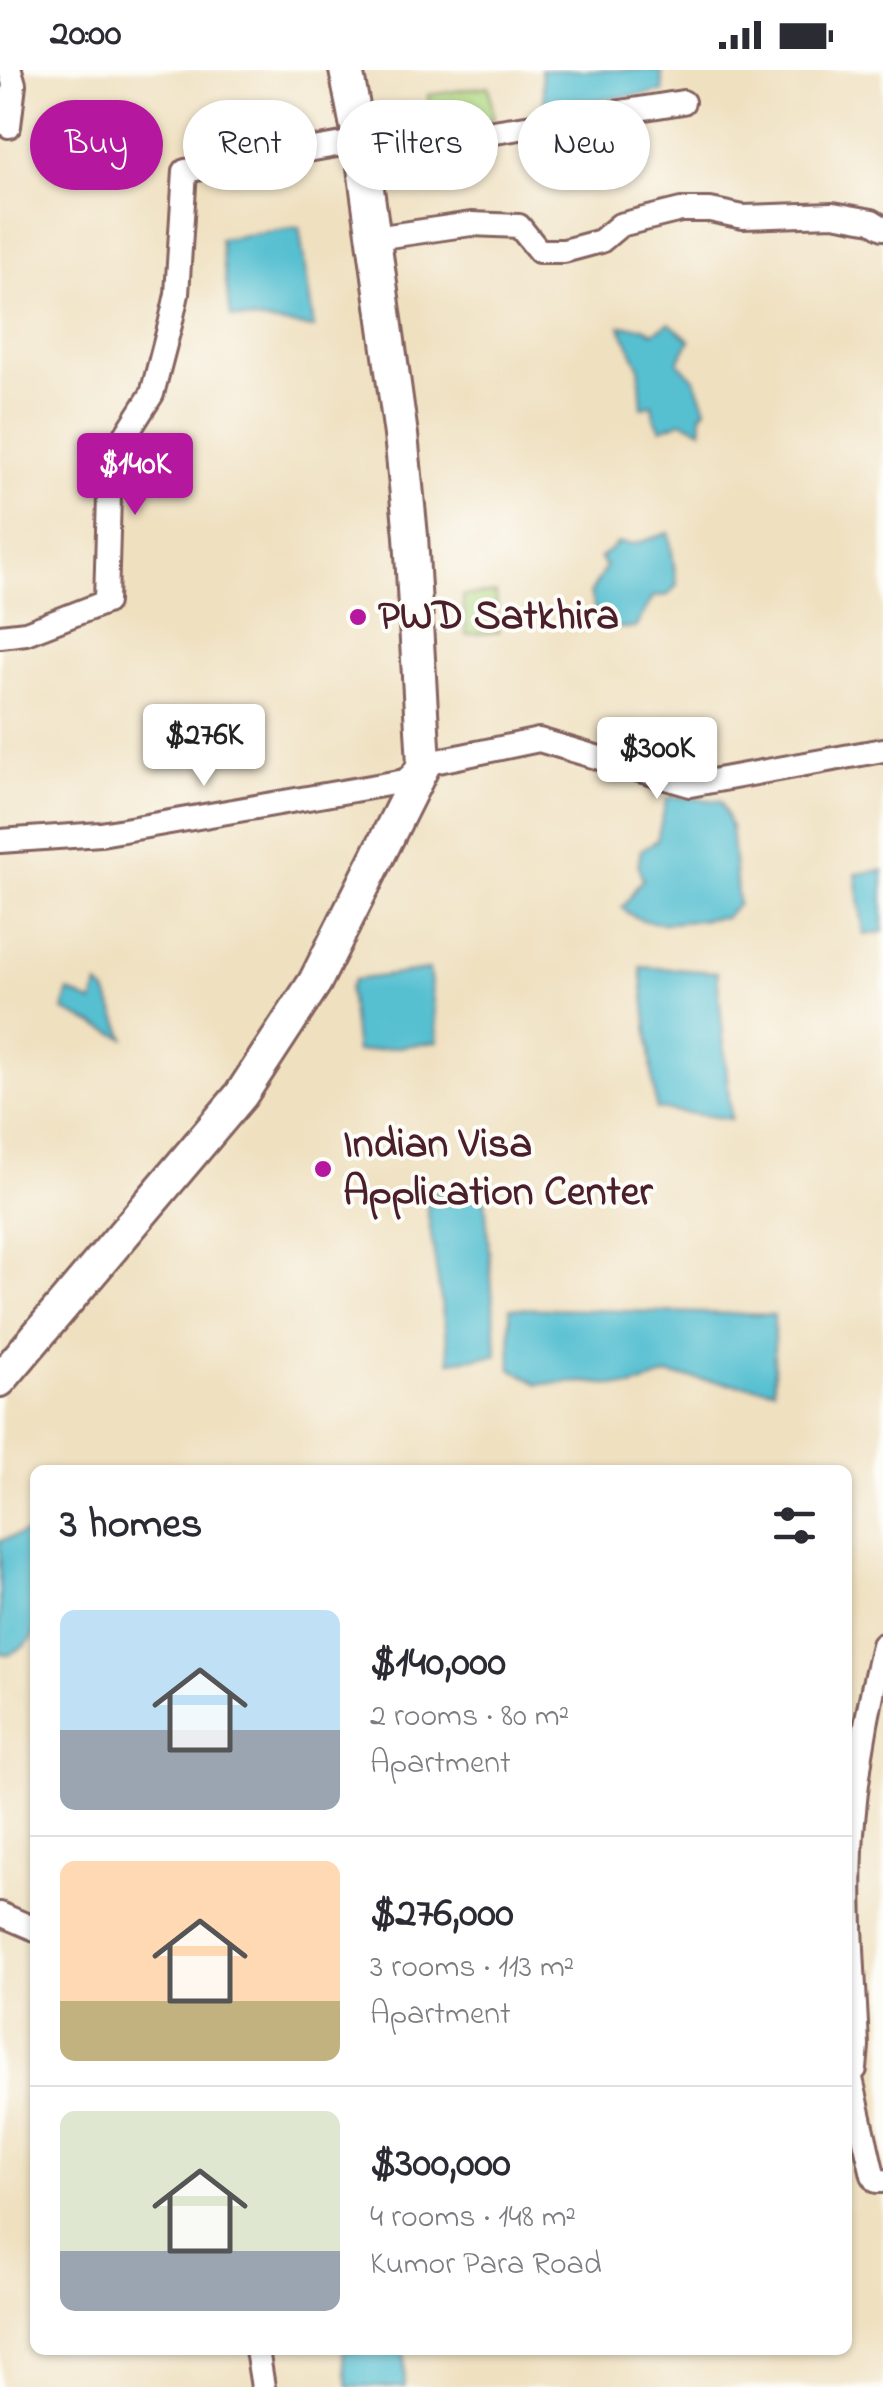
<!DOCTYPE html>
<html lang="en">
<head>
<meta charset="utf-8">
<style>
	body { margin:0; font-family:"Indie Flower",sans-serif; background:#f2f2f3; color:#2b2b33; height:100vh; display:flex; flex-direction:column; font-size:38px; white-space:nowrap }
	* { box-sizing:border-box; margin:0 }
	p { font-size:32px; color:#7c7c81 }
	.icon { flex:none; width:55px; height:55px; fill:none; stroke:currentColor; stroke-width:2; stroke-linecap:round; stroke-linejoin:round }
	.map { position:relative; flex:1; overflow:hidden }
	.drawer { position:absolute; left:30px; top:1395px; width:822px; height:890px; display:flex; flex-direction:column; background:#fff; border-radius:15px; box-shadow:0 2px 8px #0004 }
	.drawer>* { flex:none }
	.banner { position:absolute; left:30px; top:30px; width:825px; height:90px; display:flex; gap:20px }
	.price { position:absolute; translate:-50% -85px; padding:0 22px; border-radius:10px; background:#fff; color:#222; font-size:32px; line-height:65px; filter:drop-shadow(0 2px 5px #0008) }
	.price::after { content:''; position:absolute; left:50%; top:60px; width:30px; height:22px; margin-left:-15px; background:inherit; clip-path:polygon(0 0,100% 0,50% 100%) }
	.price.on { background:#b5179e; color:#fff }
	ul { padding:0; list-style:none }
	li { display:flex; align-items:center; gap:30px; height:250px; padding:0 30px }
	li+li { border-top:2px solid #e1e1e2 }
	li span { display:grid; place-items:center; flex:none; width:280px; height:200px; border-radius:15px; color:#555 }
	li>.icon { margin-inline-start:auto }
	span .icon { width:120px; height:120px; fill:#fffc; stroke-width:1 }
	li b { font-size:42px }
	h2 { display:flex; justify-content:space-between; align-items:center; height:120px; padding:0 30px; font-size:42px }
	.chip { padding:0 35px; border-radius:45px; background:#fff; box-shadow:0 2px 8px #0004; font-size:35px; line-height:90px }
	.chip.on { background:#b5179e; color:#fff }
	.status { display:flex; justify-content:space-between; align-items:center; height:70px; padding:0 50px; background:#fff; direction:ltr }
	.status svg { height:28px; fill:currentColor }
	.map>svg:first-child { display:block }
	.green { fill:#b1d984; stroke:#7e7c58; stroke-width:2.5 }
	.water { fill:#56c0d1; stroke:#50707e; stroke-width:2.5 }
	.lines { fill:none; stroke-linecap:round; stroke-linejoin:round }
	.minor-casing { stroke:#84635f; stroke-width:28 }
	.highway-casing { stroke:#84635f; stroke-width:38 }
	.minor { stroke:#fff; stroke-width:22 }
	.highway { stroke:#fff; stroke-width:32 }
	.poi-dot { fill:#b5179e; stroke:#fdfcf7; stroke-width:4 }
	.labels { text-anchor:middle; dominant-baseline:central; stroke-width:8; stroke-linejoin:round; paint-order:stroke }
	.poi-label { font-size:42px; font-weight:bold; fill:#4a1f2b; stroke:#fdfcf7; text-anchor:start }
</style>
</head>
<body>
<div class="status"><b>20:00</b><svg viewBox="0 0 49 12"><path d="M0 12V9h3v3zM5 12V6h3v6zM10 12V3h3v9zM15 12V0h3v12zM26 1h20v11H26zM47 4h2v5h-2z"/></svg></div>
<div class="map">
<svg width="883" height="2317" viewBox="0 0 883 2317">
	<rect width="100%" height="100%" fill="#fdfcf7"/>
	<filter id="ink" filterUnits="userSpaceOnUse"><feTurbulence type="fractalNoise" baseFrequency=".01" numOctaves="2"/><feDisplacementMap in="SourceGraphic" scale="20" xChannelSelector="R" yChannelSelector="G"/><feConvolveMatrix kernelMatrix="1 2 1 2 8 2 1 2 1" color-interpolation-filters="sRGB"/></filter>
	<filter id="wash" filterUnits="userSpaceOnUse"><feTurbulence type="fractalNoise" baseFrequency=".0048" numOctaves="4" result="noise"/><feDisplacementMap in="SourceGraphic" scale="40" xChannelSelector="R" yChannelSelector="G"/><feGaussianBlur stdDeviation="2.25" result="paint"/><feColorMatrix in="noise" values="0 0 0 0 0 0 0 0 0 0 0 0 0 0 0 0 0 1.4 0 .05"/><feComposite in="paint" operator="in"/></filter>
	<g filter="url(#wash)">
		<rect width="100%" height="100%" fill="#efe0c0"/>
		<path class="green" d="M489 16 494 50 433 59 428 25Z
			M496 523 499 562 466 565 463 526Z"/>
		<path class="water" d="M541 0H661L663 22 545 36Z
			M299 157 314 258 231 247 220 169Z
			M669 253 690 270 678 292 695 310 706 338 701 344 702 360 682 351 661 359 654 347 652 334 642 338 639 296 620 256 644 257 653 263Z
			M669 463 677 515 668 525 653 527 635 558H614L597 547 590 524 606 497 600 488 618 473 634 474Z
			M681 727 721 731 731 757 738 834 725 847C694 849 645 864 622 837 632 830 632 818 643 810L638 796 641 780 657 770 667 728Z
			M883 800V862L864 865 856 804Z
			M641 897 717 902 731 1049 656 1039Z
			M429 900 438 972 356 982 349 919 354 910Z
			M98 915 106 922 125 968 64 941 68 921 93 933Z
			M484 1116 497 1285 450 1291 425 1124Z
			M510 1238 774 1245V1319L668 1305 631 1317 584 1312 538 1314 511 1298Z
			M28 1462C34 1482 41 1548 34 1565 29 1574 18 1579 9 1585L0 1582V1471Z
			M343 2280H404L405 2317H348Z"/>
	</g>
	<g filter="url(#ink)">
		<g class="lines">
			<defs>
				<path id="minor" d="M9 56 14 14 10 0
					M362 83 683 32
					M375 168 471 154 519 156 539 181H564L601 171 620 155 681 140H710L743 147 833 144 872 151 883 158
					M0 566 26 563 106 532 110 390 152 324 170 255 177 224 185 101 360 71
					M0 771 101 764 405 711 424 694 539 670 690 715 883 680
					M0 1844 35 1859
					M850 2004 873 2105 877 2111H883
					M848 2006 855 1999 857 1976C854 1901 846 1825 853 1751 858 1692 869 1632 883 1575
					M257 2280 263 2317"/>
				<path id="highway" d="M0 1310 241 1025 315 912 424 694 411 466 401 365 362 83 346 0"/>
			</defs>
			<use href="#minor" class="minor-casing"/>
			<use href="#highway" class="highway-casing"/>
			<use href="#minor" class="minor"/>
			<use href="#highway" class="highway"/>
		</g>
	</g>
	<g class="poi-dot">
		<circle cx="358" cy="547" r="10"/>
		<circle cx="323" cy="1099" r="10"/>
	</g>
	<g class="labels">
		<g class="poi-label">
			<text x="378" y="547">PWD Satkhira</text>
			<text x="343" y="1075">Indian Visa<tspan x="343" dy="48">Application Center</tspan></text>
		</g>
	</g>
</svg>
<b class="price on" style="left:135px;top:448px">$140K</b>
<b class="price" style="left:204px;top:719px">$276K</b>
<b class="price" style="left:657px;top:732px">$300K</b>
<div class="banner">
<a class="chip on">Buy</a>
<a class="chip">Rent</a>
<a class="chip">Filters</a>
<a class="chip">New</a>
</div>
<section class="drawer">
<h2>3 homes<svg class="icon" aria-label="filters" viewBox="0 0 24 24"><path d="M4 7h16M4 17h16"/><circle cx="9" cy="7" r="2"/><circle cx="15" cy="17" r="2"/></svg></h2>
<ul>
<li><span style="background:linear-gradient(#bfe0f5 60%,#9aa5b1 0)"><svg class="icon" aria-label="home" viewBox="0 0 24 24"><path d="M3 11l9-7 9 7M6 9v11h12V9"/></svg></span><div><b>$140,000</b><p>2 rooms · 80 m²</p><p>Apartment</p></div></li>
<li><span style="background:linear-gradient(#ffd9b3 70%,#c2b280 0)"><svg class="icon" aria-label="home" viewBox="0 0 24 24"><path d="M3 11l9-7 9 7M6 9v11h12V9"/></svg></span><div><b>$276,000</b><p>3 rooms · 113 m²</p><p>Apartment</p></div></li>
<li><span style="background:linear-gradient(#dfe7d0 70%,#9aa5b1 0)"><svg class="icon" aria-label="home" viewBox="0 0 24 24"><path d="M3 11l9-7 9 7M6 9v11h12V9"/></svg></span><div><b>$300,000</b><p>4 rooms · 148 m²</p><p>Kumor Para Road</p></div></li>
</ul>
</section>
</div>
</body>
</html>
